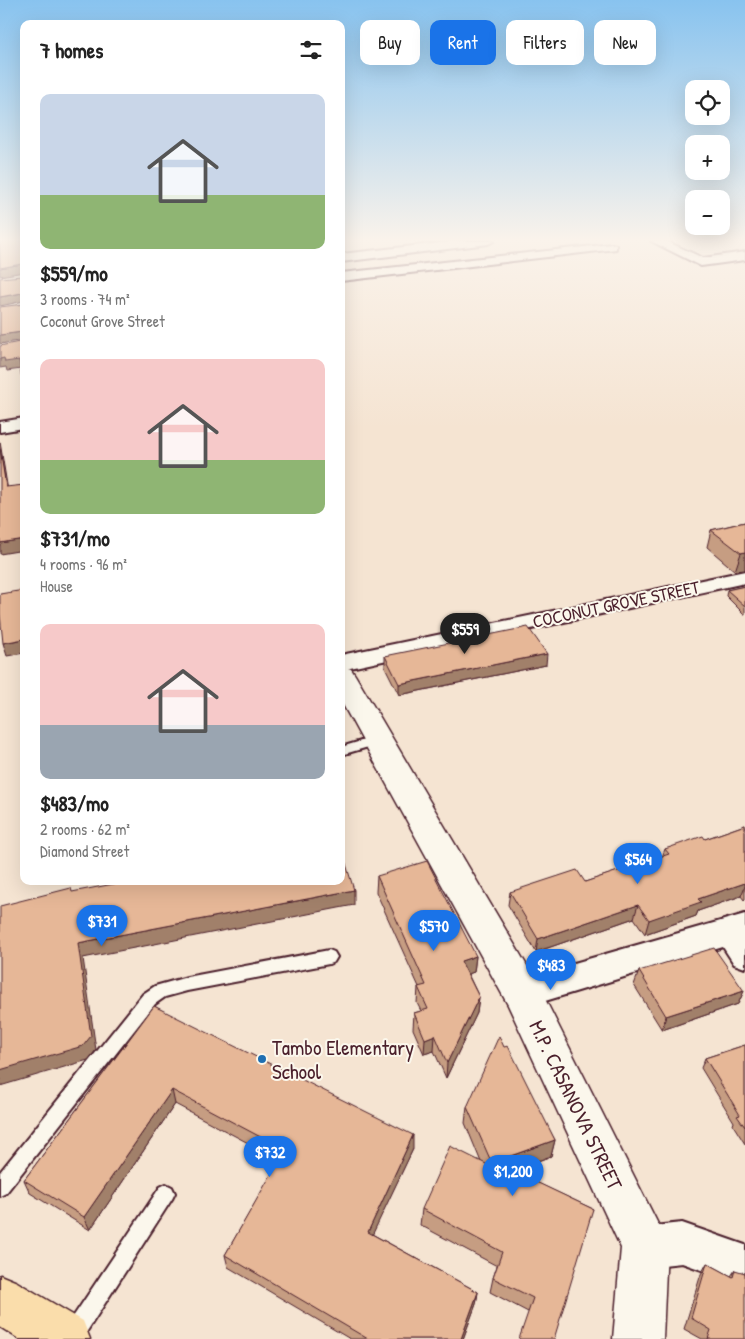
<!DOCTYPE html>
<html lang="en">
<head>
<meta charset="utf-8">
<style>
	body { margin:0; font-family:"Patrick Hand",sans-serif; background:#f2f2f2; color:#222; height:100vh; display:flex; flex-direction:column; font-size:19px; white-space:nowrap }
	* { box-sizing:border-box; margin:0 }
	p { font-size:16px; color:#767676 }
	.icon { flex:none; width:28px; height:28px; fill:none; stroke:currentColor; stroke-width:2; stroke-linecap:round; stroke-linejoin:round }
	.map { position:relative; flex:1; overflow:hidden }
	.sheet { position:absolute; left:20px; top:20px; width:325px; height:865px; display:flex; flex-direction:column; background:#fff; border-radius:10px; box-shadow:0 5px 20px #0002 }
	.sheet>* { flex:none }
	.hud { position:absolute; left:360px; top:20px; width:310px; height:45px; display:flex; gap:10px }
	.fabs { position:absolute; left:685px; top:80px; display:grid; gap:10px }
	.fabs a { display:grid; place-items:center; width:45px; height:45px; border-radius:10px; background:#fff; box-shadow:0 5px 20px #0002; font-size:25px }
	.price { position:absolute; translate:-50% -42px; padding:0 11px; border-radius:18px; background:#1a73e8; color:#fff; font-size:16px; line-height:32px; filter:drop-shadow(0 1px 2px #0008) }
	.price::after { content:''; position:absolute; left:50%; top:30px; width:15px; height:11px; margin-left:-8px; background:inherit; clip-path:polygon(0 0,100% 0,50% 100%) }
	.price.current { background:#222; color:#fff }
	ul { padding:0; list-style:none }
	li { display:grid; align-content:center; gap:10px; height:265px; padding:0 20px }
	li span { display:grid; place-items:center; height:155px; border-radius:10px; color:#555 }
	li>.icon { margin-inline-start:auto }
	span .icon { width:90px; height:90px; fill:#fffc; stroke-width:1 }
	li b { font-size:21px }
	h2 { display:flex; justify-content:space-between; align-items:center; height:60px; padding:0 20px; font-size:21px }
	.pill { padding:0 18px; border-radius:10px; background:#fff; box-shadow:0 5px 20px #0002; font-size:18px; line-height:45px }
	.pill.current { background:#1a73e8; color:#fff }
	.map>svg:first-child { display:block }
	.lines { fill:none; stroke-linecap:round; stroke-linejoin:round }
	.lane-casing { stroke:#4a1f2b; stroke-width:4 }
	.street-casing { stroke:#4a1f2b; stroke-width:4 }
	.secondary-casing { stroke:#4a1f2b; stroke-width:3 }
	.highway-casing { stroke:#4a1f2b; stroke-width:3 }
	.lane { fill:#fbf7ec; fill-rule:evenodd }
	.street { fill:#fbf7ec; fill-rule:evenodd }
	.secondary { fill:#fbf7ec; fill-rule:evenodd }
	.highway { fill:#faddab; fill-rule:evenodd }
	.wall { fill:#c69d82; stroke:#4a1f2b }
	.shaded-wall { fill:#a1806a; stroke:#4a1f2b }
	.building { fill:#e6b797; stroke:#4a1f2b }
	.poi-dot { fill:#1f6fb2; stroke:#fbf7ec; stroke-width:2 }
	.labels { text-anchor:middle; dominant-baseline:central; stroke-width:4; stroke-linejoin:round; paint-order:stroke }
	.street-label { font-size:18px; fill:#4a1f2b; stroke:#fbf7ec }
	.near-poi-label { font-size:21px; fill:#4a1f2b; stroke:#fbf7ec; text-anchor:start }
	.near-street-label { font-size:21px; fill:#4a1f2b; stroke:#fbf7ec }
</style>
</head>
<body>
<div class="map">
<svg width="745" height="1339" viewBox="0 0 745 1339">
	<rect width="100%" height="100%" fill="#f5e4d2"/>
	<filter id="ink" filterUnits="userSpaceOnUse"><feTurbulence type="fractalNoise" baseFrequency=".02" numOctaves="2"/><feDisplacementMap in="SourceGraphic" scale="10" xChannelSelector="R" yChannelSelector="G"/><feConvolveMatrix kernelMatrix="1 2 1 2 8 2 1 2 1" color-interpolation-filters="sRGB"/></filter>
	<g filter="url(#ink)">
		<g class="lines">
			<defs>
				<path id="lane" d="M378 736 382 737 384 740 382 743 341 755V747Z
					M329 950 334 952 337 957 334 962 329 964 187 991 165 997 155 1004 6 1193 0 1196V1172L143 994 155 986 187 977Z
					M166 1184 172 1187 175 1193 172 1199 82 1339H60L63 1332 160 1187Z"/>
				<path id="street" d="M458 241H494L488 244 341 262V254Z
					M651 241H666L703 258 745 252V260L701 266Z
					M612 244 616 245V249L341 281V273Z
					M24 418V428L0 432V422Z
					M745 571V583L341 670V655Z
					M745 914V968L734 964 723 947 522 1008 510 1003 505 993 510 983 522 978Z
					M682 1223 745 1245V1285L682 1263 644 1267 630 1261 624 1247 630 1233 644 1227Z"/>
				<path id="secondary" d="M341 666 351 669 355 675 536 981 661 1230 667 1247 663 1339H613L621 1248 508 1005 341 701Z"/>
				<path id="highway" d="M0 1275 17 1282 83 1321 90 1339H19L0 1327Z"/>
			</defs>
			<use href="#lane" class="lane-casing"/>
			<use href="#street" class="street-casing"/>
			<use href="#secondary" class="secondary-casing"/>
			<use href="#highway" class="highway-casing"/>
			<use href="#lane" class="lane"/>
			<use href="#street" class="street"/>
			<use href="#secondary" class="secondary"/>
			<use href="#highway" class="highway"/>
		</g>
		<path class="wall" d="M745 522V570L735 571 707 547 711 530Z
			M745 586V614H744L726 596 727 590Z
			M385 656 546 665 399 695 385 667Z
			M745 825V899L744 900 741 896 698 911 696 916 645 934 634 918 536 952 508 905 510 892 585 882 662 857 665 849 705 839Z
			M377 876 476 956 474 972 468 974 479 997 477 1013 446 1078 434 1051 424 1054 413 1029 414 1013 421 1011 417 1003 418 987H419L376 892Z
			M639 971 744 991 738 1004 662 1030 634 985Z
			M154 1006 413 1149 372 1234 478 1292 476 1304 463 1339H350L228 1267 225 1255 280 1160 175 1104 90 1230 30 1193 24 1180Z
			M745 1045V1144L733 1125 734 1122 701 1068 705 1058Z
			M504 1047 555 1140 551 1156 512 1171 593 1209 528 1312 490 1292 493 1278 497 1266 420 1225 422 1209 481 1162 465 1123 467 1107Z
			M707 1263 731 1276 735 1270 745 1339H702L684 1329 701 1274Z"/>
		<path class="shaded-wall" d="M22 264 24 272 0 276V268Z
			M22 293 24 301 0 306V297Z
			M22 332 24 340 0 344V335Z
			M4 358 19 360 21 369 7 371 6 367 0 368V359Z
			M21 374H24V383H23Z
			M0 442 9 497 6 487 0 449Z
			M24 539V550L0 554V543Z
			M745 552V570L735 571 741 553Z
			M24 639V653L7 656 3 643Z
			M547 654 546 665 399 695V684Z
			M745 883V886L741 896 698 911 696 916 645 934 649 920 698 899Z
			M354 890V905L83 958 96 1050 88 1060 0 1086V1070L78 943Z
			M638 905 634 918 536 952 538 939Z
			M476 956 474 972 459 977 461 961Z
			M744 991 738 1004 662 1030 666 1016Z
			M479 997 477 1013 446 1078 447 1063Z
			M435 1035 434 1051 424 1054 425 1039Z
			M172 1090 175 1104 90 1230 84 1217Z
			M413 1135V1149L368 1244V1232Z
			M555 1140 551 1156 492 1178 494 1162Z
			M478 1292 476 1304 463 1339H461Z"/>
		<path class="building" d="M0 241H24V266L22 264 0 268Z
			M24 268V295L22 293 0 297V278L22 276Z
			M24 300V341L22 332 0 335V307L24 304Z
			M24 341V374H21L19 360 5 362 4 358 0 359V346Z
			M0 449 6 487 24 485V539L0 543Z
			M745 522V552L741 553 711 530Z
			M745 586V606L727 590Z
			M24 590V639L3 643 0 614V594Z
			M528 627 547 654 399 684 385 656Z
			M745 825V883L698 899 701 902 649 920 638 905 538 939 510 892 577 870 585 882 669 854 665 849 703 836 705 839Z
			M341 848 354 890 78 943 91 1036 83 1046 0 1070V906L71 888 72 892 129 881H341Z
			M427 861 476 956 461 961 479 997 447 1063 435 1035 425 1039 414 1013 428 1009 418 987 426 985 377 876Z
			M714 948 744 991 666 1016 639 971Z
			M154 1006 413 1135 368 1232 478 1292 461 1339H368L225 1255 285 1150 172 1090 84 1217 24 1180Z
			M499 1036 504 1047 508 1046 555 1140 494 1162 593 1209 554 1339H519L533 1298 493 1278 502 1252 422 1209 450 1146 494 1168 467 1107Z
			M745 1045V1127L737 1116 740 1115 705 1058Z
			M707 1263 733 1277 735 1270 745 1273V1339H708L711 1330 691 1318Z"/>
	</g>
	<linearGradient id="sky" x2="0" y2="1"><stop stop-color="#88c3ef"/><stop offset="0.56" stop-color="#faf3eb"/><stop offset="1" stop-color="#faf3eb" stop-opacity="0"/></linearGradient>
	<rect width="745" height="428" fill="url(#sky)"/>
	<circle class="poi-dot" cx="262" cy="1059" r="5"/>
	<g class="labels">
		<g class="street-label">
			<text transform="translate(616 604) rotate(-12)">COCONUT GROVE STREET</text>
		</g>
		<g class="near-poi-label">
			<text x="272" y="1047">Tambo Elementary<tspan x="272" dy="24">School</tspan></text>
		</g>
		<g class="near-street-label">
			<text transform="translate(576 1105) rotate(64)">M.P. CASANOVA STREET</text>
		</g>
	</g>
</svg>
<div class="fabs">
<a><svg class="icon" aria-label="locate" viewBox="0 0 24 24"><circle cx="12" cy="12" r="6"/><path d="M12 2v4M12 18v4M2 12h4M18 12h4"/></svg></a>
<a>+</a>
<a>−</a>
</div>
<b class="price current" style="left:465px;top:655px">$559</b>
<b class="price" style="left:638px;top:885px">$564</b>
<b class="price" style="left:102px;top:947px">$731</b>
<b class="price" style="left:434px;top:952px">$570</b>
<b class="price" style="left:551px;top:991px">$483</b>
<b class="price" style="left:270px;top:1178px">$732</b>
<b class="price" style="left:513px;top:1197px">$1,200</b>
<div class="hud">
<a class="pill">Buy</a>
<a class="pill current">Rent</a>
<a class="pill">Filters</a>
<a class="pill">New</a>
</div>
<section class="sheet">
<h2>7 homes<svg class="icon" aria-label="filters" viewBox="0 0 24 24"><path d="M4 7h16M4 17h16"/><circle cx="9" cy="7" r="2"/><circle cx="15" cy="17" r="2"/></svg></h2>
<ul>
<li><span style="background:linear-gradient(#c9d6e8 65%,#8fb573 0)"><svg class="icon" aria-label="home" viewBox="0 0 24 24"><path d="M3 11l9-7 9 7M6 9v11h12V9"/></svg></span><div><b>$559/mo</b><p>3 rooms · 74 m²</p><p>Coconut Grove Street</p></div></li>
<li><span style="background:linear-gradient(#f6c9c9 65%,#8fb573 0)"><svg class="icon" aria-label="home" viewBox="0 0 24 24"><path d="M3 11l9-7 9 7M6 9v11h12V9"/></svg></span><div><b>$731/mo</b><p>4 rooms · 96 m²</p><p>House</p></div></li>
<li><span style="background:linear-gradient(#f6c9c9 65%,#9aa5b1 0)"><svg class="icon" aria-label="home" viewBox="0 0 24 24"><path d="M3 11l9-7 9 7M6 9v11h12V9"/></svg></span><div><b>$483/mo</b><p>2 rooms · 62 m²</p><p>Diamond Street</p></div></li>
</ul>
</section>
</div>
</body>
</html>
